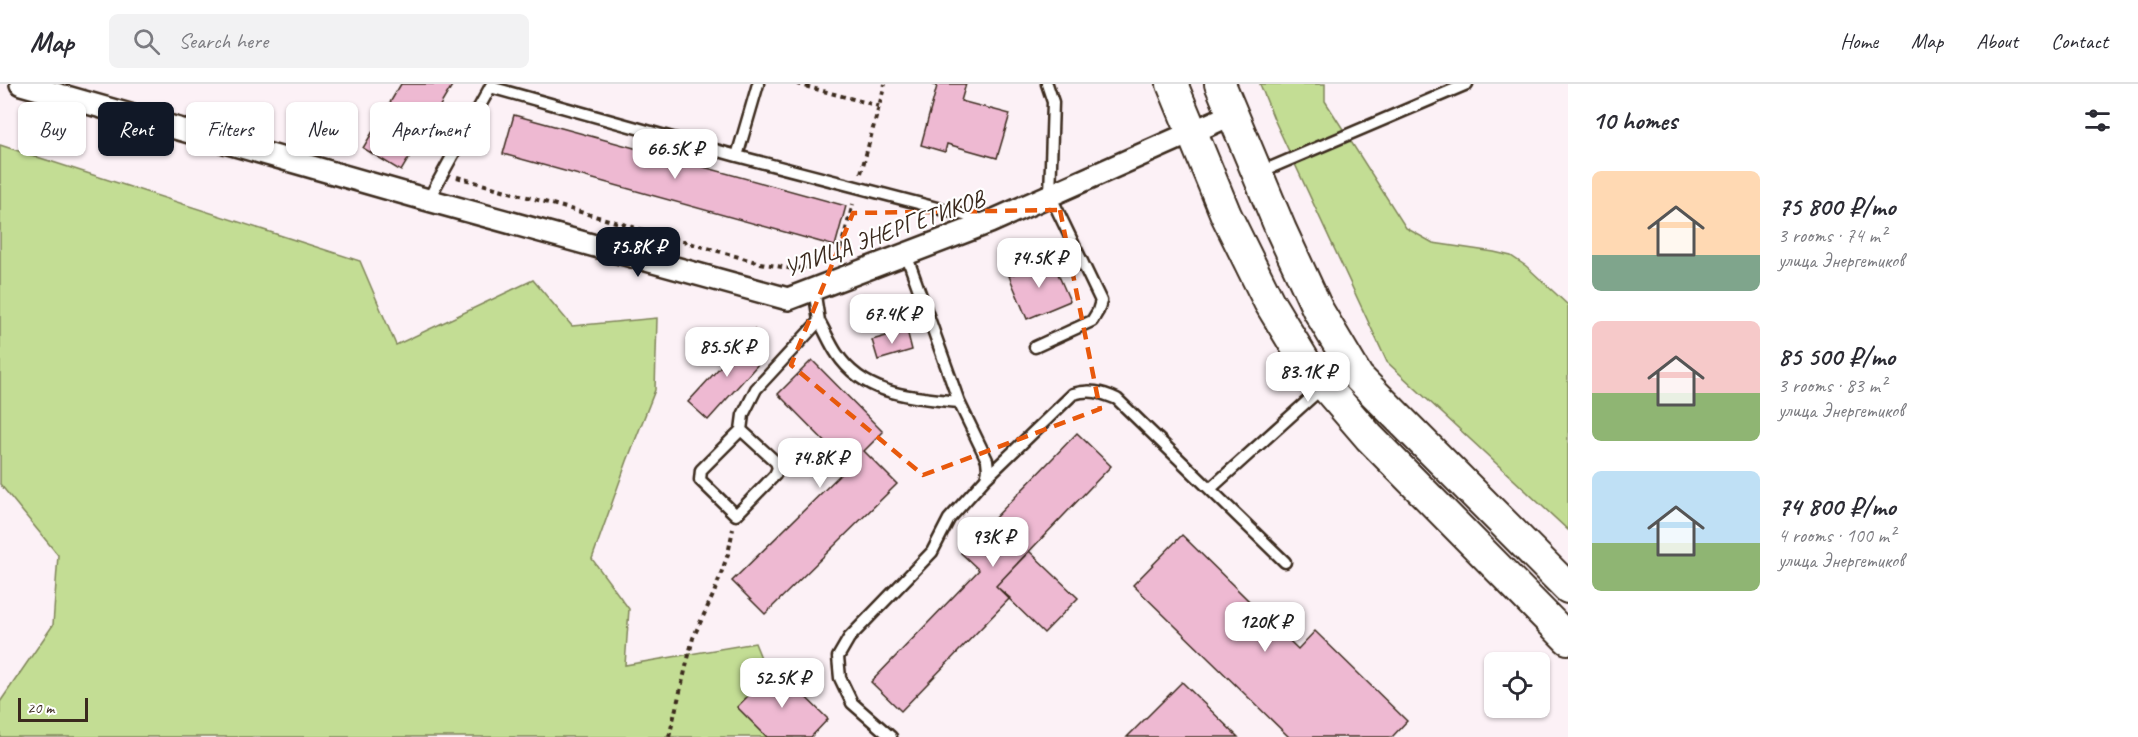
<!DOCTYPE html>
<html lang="en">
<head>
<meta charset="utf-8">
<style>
	body { margin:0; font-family:Caveat,sans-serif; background:#f2f2f3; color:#2b2b33; height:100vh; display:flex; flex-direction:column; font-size:22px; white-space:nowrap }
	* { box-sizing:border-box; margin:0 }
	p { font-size:20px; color:#7c7c81 }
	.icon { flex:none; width:33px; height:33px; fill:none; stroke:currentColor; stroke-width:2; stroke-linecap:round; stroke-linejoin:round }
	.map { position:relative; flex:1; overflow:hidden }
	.drawer { display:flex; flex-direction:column; background:#fff; width:570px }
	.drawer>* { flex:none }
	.hud { position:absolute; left:18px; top:18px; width:570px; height:54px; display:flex; gap:12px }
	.fabs { position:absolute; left:1484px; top:568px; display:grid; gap:12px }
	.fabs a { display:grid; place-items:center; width:66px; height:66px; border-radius:9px; background:#fff; box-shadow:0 2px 4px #0004; font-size:30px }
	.scale { position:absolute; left:18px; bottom:15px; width:70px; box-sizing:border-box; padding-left:6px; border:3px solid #3b2a1e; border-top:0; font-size:16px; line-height:21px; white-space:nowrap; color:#3b2a1e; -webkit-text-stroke:4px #fff; paint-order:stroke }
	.price { position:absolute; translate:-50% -51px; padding:0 14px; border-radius:12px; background:#fff; color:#222; font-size:20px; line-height:39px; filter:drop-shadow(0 2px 3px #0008) }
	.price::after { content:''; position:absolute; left:50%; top:36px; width:18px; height:14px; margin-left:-9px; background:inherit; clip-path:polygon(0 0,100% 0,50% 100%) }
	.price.on { background:#111827; color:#fff }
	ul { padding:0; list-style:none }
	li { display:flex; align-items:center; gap:18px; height:150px; padding:0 24px }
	li span { display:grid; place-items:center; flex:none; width:168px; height:120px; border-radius:9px; color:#555 }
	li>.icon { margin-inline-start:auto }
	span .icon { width:72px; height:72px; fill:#fffc; stroke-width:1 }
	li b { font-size:26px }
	h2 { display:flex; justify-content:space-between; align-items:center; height:72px; padding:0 24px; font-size:26px }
	.tag { padding:0 21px; border-radius:9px; background:#fff; box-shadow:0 2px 4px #0004; font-size:21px; line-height:54px }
	.tag.on { background:#111827; color:#fff }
	header { display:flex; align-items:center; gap:36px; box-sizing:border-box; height:84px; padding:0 30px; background:#fff; border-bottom:2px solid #e1e1e2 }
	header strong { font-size:28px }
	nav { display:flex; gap:33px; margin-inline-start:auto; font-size:21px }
	.search { width:420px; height:54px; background:#f2f2f3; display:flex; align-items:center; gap:15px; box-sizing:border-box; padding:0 21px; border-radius:9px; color:#7c7c81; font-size:22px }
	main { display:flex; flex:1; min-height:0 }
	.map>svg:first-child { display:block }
	.green { fill:#c3dd94; stroke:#7f8459; stroke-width:1.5 }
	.building { fill:#eeb9d2; stroke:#3b2a1e; stroke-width:1.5 }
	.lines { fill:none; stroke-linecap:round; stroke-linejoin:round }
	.lane-casing { stroke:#3b2a1e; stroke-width:15 }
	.street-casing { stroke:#3b2a1e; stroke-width:26 }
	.secondary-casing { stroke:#3b2a1e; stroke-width:34 }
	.path { stroke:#3b2a1e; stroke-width:4; stroke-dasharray:4.5 4.5; stroke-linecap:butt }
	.lane { stroke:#fff; stroke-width:10 }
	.street { stroke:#fff; stroke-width:21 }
	.secondary { stroke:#fff; stroke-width:30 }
	.marked { fill:none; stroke:#e8590c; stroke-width:4.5; stroke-dasharray:12 8; stroke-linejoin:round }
	.labels { text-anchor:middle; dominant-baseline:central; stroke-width:4.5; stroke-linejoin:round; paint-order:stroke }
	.street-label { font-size:24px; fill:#3b2a1e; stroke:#fff }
</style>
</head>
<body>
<header>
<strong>Map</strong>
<div class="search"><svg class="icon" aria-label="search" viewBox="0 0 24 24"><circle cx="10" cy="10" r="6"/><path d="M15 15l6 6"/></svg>Search here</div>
<nav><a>Home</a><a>Map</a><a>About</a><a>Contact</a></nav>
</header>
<main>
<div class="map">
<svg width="1568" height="653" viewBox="0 0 1568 653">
	<rect width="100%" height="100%" fill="#fcf1f6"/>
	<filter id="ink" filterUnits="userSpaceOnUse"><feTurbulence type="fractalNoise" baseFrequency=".0167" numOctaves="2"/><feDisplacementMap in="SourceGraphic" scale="12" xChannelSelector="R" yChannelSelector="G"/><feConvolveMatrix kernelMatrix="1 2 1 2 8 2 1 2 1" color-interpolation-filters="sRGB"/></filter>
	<g filter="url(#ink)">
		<path class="green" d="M1260 0H1325V17L1406 144 1433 159 1494 168 1511 172 1526 182 1568 221V446L1387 278 1274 35Z
			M0 61 360 177 396 261 533 196 572 242 657 234 655 306 627 377 592 475 629 525 625 581 755 559 793 653H0V618L53 541 58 471 0 400Z"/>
		<path class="building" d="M401 0H453L401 87 363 64Z
			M931 0H966L961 17 1010 30 997 74 947 60 945 68 921 61 937 2Z
			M514 31 846 122 835 162 503 70Z
			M1051 174 1070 217 1027 235 1009 192Z
			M754 246 760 278 708 336 688 318Z
			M907 246 912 266 878 276 872 256Z
			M812 276 883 348 864 367 897 400 765 530 732 497 849 382 778 310Z
			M1077 349 1111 382 996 502 1010 514 901 627 871 598 979 486 961 469Z
			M1182 451 1298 565 1315 547 1407 637 1392 653H1289L1133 501Z
			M1029 467 1078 514 1044 549 996 502Z
			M776 584 828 635 811 653H767L737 623Z
			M1182 598 1238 653H1127Z"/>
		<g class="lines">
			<defs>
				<path id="lane" d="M758 0 737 72 987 137
					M490 3 737 72
					M1258 89 1467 0
					M428 116 492 0
					M906 170 959 318
					M819 237C825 247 830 260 837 270 865 312 913 313 959 318L987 376 988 386 986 394 949 435 932 468 849 554 838 573 840 594 852 619 891 653
					M1035 263 1092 237 1098 227 1101 217 1050 111 1053 18 1047 0
					M741 346 776 378 778 384 775 391 736 431 700 396 701 386 741 346 743 331 756 305 819 237 814 205
					M986 394 1073 310C1090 305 1101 308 1117 315L1285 478
					M1210 405 1323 303"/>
				<path id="street" d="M21 0 428 116 788 215 990 138 1233 30"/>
				<path id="secondary" d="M1172 0 1226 131 1269 218 1307 281 1369 353 1568 555
					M1220 0 1281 146 1318 226 1358 293 1568 504"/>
			</defs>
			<use href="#lane" class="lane-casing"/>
			<use href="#street" class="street-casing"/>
			<use href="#secondary" class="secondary-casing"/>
			<path class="path" d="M797 0 879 22
				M861 89 885 0
				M457 93 760 179 793 185 806 183
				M838 173 853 120
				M669 653 693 554 714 509 728 470 733 445"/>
			<use href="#lane" class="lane"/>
			<use href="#street" class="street"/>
			<use href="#secondary" class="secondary"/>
		</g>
	</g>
	<path class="marked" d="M1060 126 1100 325 923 391 791 281 853 129Z"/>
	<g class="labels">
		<g class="street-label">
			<text transform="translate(884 149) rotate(-20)">УЛИЦА ЭНЕРГЕТИКОВ</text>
		</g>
	</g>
</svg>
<div class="fabs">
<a><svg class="icon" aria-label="locate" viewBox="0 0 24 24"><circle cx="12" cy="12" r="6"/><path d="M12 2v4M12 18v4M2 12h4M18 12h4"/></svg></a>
</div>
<div class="scale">20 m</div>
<b class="price" style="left:675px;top:96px">66.5K ₽</b>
<b class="price on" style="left:638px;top:194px">75.8K ₽</b>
<b class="price" style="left:1039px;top:205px">74.5K ₽</b>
<b class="price" style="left:892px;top:261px">67.4K ₽</b>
<b class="price" style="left:727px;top:294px">85.5K ₽</b>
<b class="price" style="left:1308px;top:319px">83.1K ₽</b>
<b class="price" style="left:820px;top:405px">74.8K ₽</b>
<b class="price" style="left:993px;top:484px">93K ₽</b>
<b class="price" style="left:1265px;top:569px">120K ₽</b>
<b class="price" style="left:782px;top:625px">52.5K ₽</b>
<div class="hud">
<a class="tag">Buy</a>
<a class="tag on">Rent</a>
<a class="tag">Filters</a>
<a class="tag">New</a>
<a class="tag">Apartment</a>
</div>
</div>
<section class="drawer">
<h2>10 homes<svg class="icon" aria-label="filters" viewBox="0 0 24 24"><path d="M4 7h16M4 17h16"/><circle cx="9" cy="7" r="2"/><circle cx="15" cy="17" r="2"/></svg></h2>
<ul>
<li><span style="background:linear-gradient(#ffd9b3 70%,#7fa58c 0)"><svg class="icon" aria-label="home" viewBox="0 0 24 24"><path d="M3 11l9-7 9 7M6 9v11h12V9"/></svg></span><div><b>75 800 ₽/mo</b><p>3 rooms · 74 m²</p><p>улица Энергетиков</p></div></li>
<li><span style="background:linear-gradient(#f6c9c9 60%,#8fb573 0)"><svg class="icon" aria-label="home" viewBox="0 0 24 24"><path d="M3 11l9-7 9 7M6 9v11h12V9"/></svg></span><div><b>85 500 ₽/mo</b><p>3 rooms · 83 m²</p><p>улица Энергетиков</p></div></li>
<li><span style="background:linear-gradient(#bfe0f5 60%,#8fb573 0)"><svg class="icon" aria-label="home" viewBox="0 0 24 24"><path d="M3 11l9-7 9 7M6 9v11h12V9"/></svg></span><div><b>74 800 ₽/mo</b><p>4 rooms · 100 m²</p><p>улица Энергетиков</p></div></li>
</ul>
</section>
</main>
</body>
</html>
